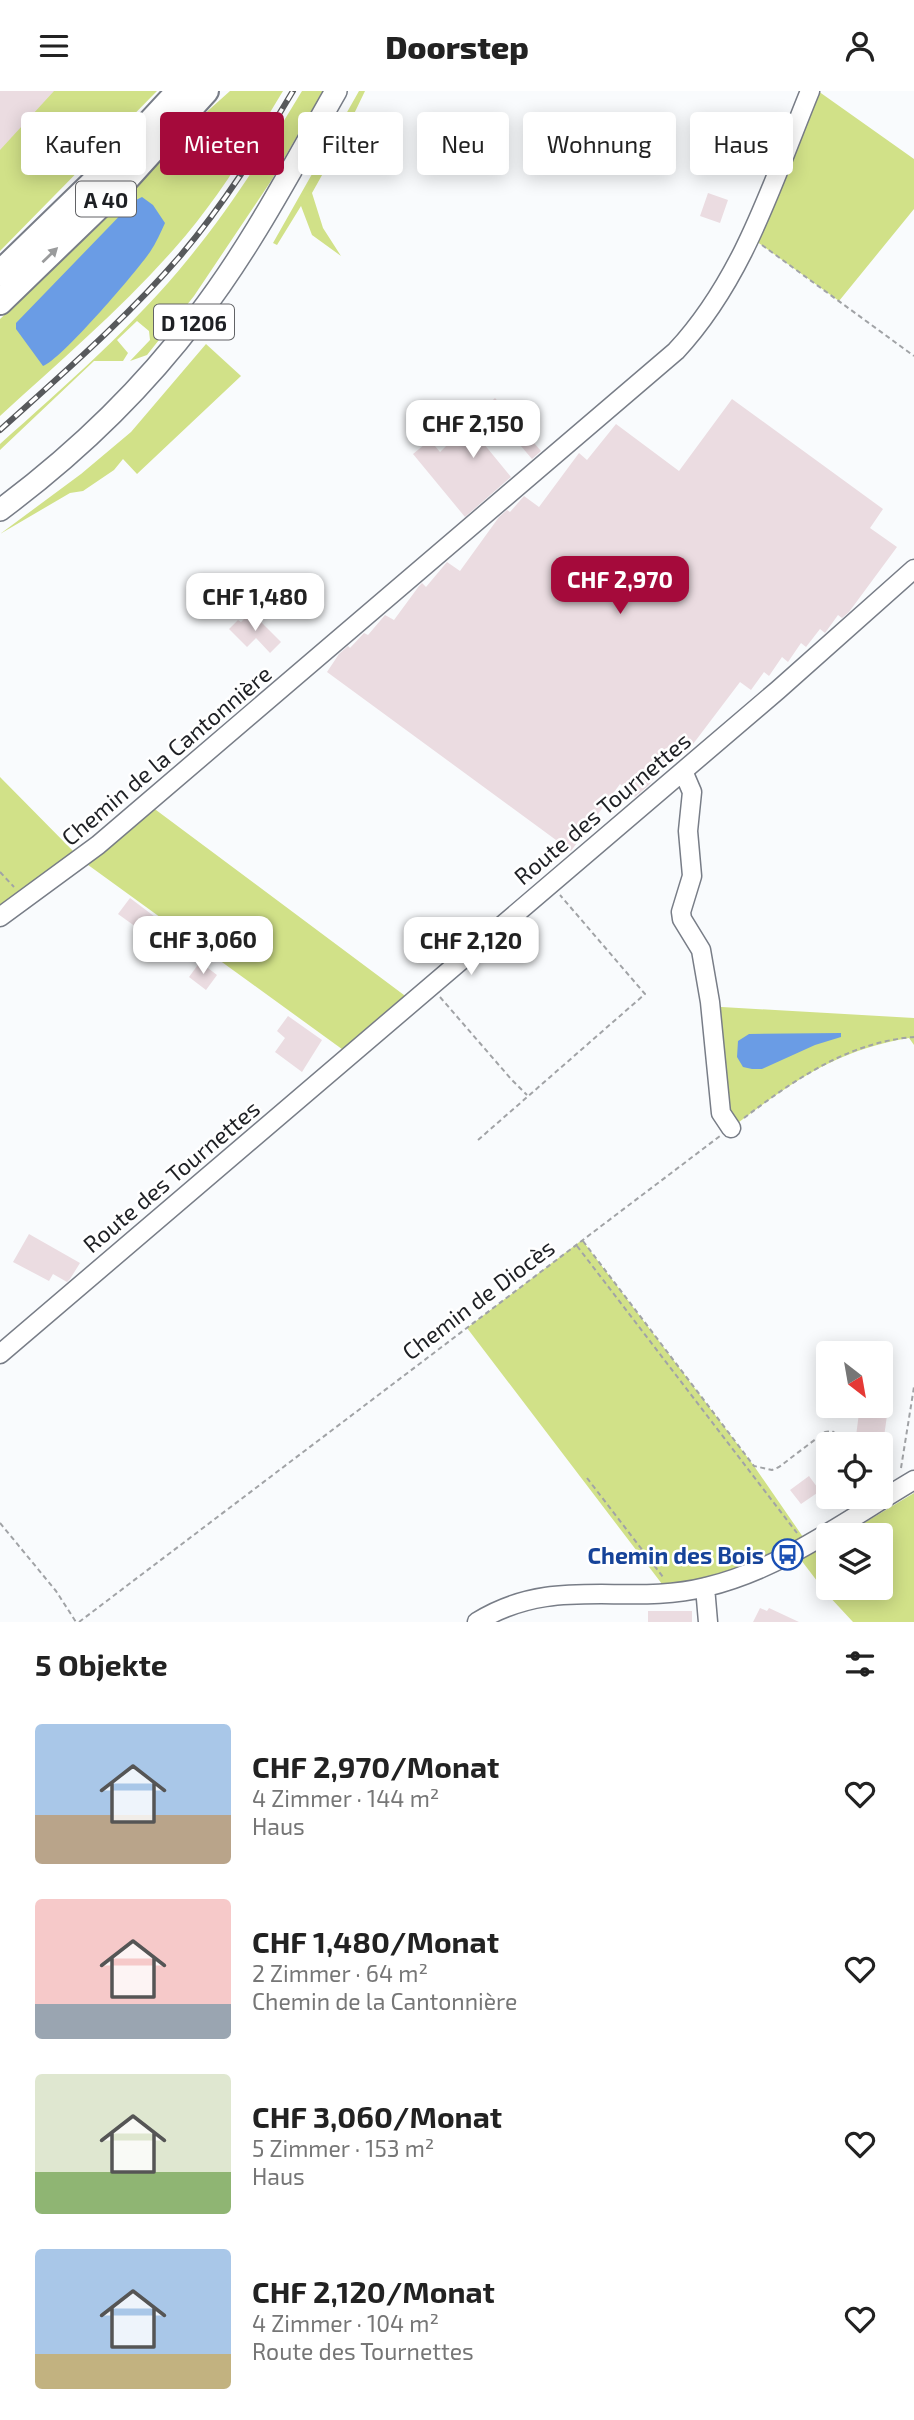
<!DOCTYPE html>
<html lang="de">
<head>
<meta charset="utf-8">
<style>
	body { margin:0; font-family:"Exo 2",sans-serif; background:#f6f6f6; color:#222; height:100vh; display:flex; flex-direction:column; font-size:26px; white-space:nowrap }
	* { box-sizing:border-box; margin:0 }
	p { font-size:23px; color:#767676 }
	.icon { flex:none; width:38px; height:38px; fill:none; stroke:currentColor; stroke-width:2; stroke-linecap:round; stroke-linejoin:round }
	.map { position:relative; height:1531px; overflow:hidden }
	.sheet { display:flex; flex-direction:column; background:#fff; flex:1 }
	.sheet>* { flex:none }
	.banner { position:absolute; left:21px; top:21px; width:873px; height:63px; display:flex; gap:14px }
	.needle { width:46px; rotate:149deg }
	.tools { position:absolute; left:816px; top:1250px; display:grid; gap:14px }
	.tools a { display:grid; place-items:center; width:77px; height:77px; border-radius:7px; background:#fff; box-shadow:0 4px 18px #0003; font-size:35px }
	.price { position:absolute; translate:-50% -60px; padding:0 16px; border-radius:14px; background:#fff; color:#222; font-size:23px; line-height:46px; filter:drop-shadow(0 2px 4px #0008) }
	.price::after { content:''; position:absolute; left:50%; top:42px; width:21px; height:16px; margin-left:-10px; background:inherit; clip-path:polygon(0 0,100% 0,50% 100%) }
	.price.current { background:#a50a3b; color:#fff }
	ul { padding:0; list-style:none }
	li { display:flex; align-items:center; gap:21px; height:175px; padding:0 35px }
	li span { display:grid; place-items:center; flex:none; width:196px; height:140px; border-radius:7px; color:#555 }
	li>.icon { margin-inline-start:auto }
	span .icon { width:84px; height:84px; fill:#fffc; stroke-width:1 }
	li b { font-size:30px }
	h2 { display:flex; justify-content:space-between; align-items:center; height:84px; padding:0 35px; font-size:30px }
	.pill { padding:0 24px; border-radius:7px; background:#fff; box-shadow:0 4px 18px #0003; font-size:24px; line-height:63px }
	.pill.current { background:#a50a3b; color:#fff }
	header { display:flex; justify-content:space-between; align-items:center; height:91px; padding:0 35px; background:#fff; font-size:32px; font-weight:800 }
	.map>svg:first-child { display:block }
	.green { fill:#d1e188 }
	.water { fill:#6a9ce5 }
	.building { fill:#ebdce1 }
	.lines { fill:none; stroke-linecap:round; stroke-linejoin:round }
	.minor-casing { stroke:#787d87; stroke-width:21 }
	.major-casing { stroke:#787d87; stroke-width:24 }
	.highway-casing { stroke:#787d87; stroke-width:28 }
	.path { stroke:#a1a3a6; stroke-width:2; stroke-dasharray:5 3.5; stroke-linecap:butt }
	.minor { stroke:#fff; stroke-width:18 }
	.major { stroke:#fff; stroke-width:21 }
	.highway { stroke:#fff; stroke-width:24 }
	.rail-casing { stroke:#57595c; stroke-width:6 }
	.rail { stroke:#fff; stroke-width:3.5; stroke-dasharray:10; stroke-linecap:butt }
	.oneway { fill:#9a9b9c }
	.labels { text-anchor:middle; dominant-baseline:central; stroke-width:5; stroke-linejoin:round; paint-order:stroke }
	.shield { fill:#fff; stroke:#626366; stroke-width:2 }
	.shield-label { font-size:21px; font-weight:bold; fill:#1e2024 }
	.street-label { font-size:23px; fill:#1e2024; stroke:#fff }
	.transit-label { font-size:23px; font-weight:bold; fill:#164399; stroke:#fff; text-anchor:end }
</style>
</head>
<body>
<header><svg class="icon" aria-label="menu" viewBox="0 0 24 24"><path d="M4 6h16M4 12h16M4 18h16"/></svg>Doorstep<svg class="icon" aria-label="person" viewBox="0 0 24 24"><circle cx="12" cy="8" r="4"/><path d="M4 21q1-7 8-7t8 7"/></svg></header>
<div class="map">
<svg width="914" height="1531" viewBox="0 0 914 1531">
	<rect width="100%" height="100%" fill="#f9fbfd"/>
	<path class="green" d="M0 0H157L0 160Z
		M230 0H283C250 55 216 111 174 158 121 218 59 271 0 325V228L93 140 201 26Z
		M302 0H323L271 90 194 205 147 264 130 270 150 249 149 240 137 230 117 249 128 262 123 270H94L0 359V353C65 295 134 235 189 167 232 115 267 58 302 0Z
		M359 0H365L340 52 312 102 323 137 341 165 312 144 301 115 277 154 273 152Z
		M818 0 914 68V118L839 210 756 150Z
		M206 253 241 285 137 383 123 368 114 379 83 400 70 402 0 443 81 383 131 341Z
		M0 686 76 763 0 820Z
		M152 716 408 907 346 961 84 771Z
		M705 915 914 927V954L909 947C831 960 787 995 726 1041Z
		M582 1149 754 1375 803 1446C758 1471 714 1495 662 1493L467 1237Z
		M914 1402V1531H853L827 1503 801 1469 828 1453V1496H880V1444H844Z"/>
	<path class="water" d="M142 106 153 114 165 132C161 141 156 152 150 161 137 180 61 269 43 275L16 238V232L134 110Z
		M841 942V946L815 954 762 978H752L743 976 737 966 738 950 749 943Z"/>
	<path class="building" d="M0 0H54L0 59Z
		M708 102 728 109 720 132 700 125Z
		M495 307 541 360 532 368 498 328 479 347 511 386 465 426 413 363 430 349 440 361Z
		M732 308 883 418 870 437 897 456 849 521 842 527 838 524 825 542 820 538 806 556 801 552 788 571 782 566 769 585 764 581 751 599 740 591 687 661 678 655 649 694 635 706 620 693 571 760 327 581 339 563 348 555 350 557 364 542 368 544 385 524 394 529 419 495 422 492 426 496 447 471 460 480 499 426 507 419 510 421 524 405 539 416 579 362 587 369 616 333 679 380Z
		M251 521 281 551 270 562 256 547 247 556 229 538 238 529 241 531Z
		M130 807 179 844 168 859 118 823Z
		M200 871 217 884 206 899 189 886Z
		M288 925 322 949 302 981 275 961 285 947 277 940Z
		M29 1143 80 1172 70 1188 67 1191 53 1183 49 1190 13 1171Z
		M860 1314 888 1317 884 1346H890L887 1378H880V1353H855Z
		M809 1385 820 1400 801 1413 790 1399Z
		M760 1517 767 1520 769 1517 799 1531H753Z
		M648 1520H692V1531H648Z"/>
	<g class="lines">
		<defs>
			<path id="minor" d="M683 680 692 701 688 740 692 785 681 821 682 828 701 859 710 911 721 1022 731 1037
				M0 826 98 754 676 260C744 187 773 90 810 0
				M0 1263 778 599 914 478
				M705 1496 708 1531
				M477 1531C554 1483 626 1516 706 1496 782 1478 848 1428 914 1389"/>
			<path id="major" d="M0 419C74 364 141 300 197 226 251 156 292 77 336 0"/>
			<path id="highway" d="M0 182 102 83 179 0
				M0 211 120 95 206 0"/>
		</defs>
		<use href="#minor" class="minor-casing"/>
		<use href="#major" class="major-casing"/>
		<use href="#highway" class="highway-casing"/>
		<path class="path" d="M762 154 914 265
			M0 781 14 796
			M440 906 511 988 527 1004
			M744 1027C794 989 848 951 914 946
			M478 1049 645 903 560 804
			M583 1150 754 1375 772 1379 779 1376 825 1341 832 1340 838 1344 844 1353
			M577 1155 797 1442
			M901 1377 914 1296
			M587 1387 663 1486
			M0 1432 56 1500 76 1531
			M79 1531 720 1045"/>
		<use href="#minor" class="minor"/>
		<use href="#major" class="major"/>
		<use href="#highway" class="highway"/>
		<defs>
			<path id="rail" d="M0 339C62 283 126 228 181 164 224 113 259 57 293 0"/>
		</defs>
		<use href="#rail" class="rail-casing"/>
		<use href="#rail" class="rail"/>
	</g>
	<defs><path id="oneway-solid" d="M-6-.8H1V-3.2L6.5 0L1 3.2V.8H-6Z" transform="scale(1.75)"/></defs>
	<use class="oneway" href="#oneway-solid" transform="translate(50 164) rotate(-44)"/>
	<defs>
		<symbol id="bus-ring" viewBox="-11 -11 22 22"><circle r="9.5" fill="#fff" stroke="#1a4fb4" stroke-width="1.5"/><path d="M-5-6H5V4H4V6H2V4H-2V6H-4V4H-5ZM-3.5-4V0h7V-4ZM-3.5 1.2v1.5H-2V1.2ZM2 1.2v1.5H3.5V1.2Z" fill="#1a4fb4"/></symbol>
	</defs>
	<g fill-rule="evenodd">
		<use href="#bus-ring" x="770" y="1446" width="35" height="35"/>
	</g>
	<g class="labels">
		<g class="shield">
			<rect x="76" y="90.5" width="60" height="35" rx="5"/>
			<rect x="154" y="213.5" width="80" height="35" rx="5"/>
		</g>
		<g class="shield-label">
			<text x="106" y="108">A 40</text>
			<text x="194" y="231">D 1206</text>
		</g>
		<g class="street-label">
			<text transform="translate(166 664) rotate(-40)">Chemin de la Cantonnière</text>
			<text transform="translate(602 717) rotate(-40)">Route des Tournettes</text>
			<text transform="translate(171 1085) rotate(-40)">Route des Tournettes</text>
			<text transform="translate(478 1208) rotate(-37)">Chemin de Diocès</text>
		</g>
		<g class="transit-label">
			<text x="764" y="1464">Chemin des Bois</text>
		</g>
	</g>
</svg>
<div class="tools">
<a><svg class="needle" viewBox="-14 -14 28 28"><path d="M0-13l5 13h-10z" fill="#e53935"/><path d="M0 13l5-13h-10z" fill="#767676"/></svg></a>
<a><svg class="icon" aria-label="locate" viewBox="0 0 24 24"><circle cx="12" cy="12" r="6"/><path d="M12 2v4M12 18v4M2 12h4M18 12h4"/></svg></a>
<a><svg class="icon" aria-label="layers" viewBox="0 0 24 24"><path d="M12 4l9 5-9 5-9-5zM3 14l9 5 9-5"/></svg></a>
</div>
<b class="price" style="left:473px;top:369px">CHF 2,150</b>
<b class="price current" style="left:620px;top:525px">CHF 2,970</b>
<b class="price" style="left:255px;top:542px">CHF 1,480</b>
<b class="price" style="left:203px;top:885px">CHF 3,060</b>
<b class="price" style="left:471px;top:886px">CHF 2,120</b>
<div class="banner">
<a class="pill">Kaufen</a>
<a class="pill current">Mieten</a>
<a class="pill">Filter</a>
<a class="pill">Neu</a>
<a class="pill">Wohnung</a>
<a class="pill">Haus</a>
</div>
</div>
<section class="sheet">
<h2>5 Objekte<svg class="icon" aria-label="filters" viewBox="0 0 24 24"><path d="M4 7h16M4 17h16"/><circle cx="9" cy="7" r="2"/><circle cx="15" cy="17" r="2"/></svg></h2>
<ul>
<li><span style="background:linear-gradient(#a9c7e8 65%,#b9a48a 0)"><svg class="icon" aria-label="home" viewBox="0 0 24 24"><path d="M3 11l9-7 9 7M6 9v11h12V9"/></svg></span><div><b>CHF 2,970/Monat</b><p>4 Zimmer · 144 m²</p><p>Haus</p></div><svg class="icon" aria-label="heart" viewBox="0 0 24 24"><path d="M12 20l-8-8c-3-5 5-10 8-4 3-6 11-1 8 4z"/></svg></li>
<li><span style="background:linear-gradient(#f6c9c9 75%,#9aa5b1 0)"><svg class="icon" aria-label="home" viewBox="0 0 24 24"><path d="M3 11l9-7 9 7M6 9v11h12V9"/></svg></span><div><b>CHF 1,480/Monat</b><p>2 Zimmer · 64 m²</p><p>Chemin de la Cantonnière</p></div><svg class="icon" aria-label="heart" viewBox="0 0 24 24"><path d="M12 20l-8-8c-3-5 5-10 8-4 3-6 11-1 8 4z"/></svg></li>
<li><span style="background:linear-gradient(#dfe7d0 70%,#8fb573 0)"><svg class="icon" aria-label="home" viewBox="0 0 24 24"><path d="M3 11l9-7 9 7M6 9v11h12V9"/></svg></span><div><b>CHF 3,060/Monat</b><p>5 Zimmer · 153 m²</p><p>Haus</p></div><svg class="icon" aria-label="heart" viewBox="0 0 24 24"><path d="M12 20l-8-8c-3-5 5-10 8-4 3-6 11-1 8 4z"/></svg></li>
<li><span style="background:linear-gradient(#a9c7e8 75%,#c2b280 0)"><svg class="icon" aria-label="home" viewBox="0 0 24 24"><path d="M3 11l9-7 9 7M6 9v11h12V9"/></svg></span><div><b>CHF 2,120/Monat</b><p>4 Zimmer · 104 m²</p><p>Route des Tournettes</p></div><svg class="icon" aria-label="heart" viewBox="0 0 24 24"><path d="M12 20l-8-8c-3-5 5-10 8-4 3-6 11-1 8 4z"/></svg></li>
</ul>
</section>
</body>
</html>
